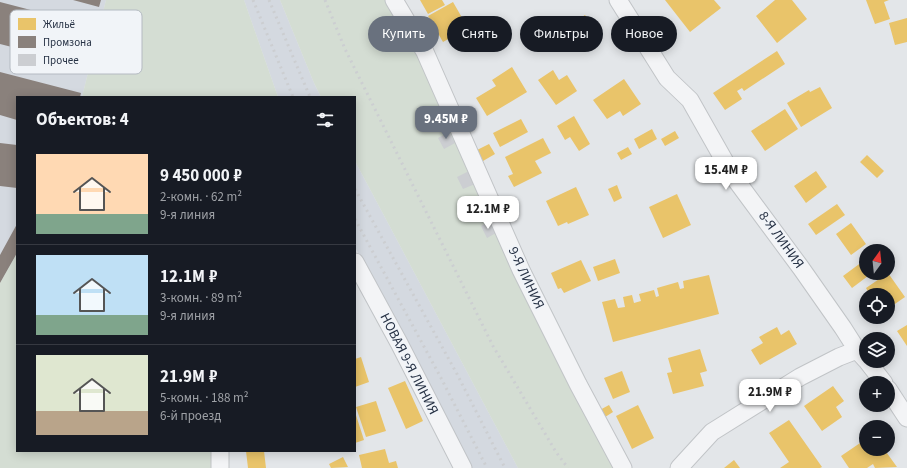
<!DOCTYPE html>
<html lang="ru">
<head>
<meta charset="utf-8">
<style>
	body { margin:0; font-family:"Source Sans 3",sans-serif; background:#20242c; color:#f1f3f6; height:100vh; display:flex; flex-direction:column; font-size:15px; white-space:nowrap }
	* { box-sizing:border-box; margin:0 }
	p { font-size:13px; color:#9ea1a6 }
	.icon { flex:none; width:22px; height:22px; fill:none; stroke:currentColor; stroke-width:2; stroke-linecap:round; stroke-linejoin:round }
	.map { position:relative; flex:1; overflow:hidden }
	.drawer { position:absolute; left:16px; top:96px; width:340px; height:356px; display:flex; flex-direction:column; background:#171b24; border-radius:0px; box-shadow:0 2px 10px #0003 }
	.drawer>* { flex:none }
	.guide { position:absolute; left:368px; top:16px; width:380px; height:36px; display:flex; gap:8px }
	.needle { width:26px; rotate:15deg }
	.buttons { position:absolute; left:859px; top:244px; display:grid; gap:8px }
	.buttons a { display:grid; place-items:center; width:36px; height:36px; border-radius:50%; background:#171b24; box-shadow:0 2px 10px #0003; font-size:20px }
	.price { position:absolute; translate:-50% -34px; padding:0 9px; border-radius:8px; background:#fff; color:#222; font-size:13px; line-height:26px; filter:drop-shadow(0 1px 2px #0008) }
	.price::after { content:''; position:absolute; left:50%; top:24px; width:12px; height:9px; margin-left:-6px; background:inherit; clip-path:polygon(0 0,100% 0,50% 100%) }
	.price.current { background:#69717e; color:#fff }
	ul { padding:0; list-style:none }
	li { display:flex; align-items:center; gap:12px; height:100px; padding:0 20px }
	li+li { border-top:1px solid #363941 }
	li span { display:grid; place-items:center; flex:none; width:112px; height:80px; border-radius:0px; color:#555 }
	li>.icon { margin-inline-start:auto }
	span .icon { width:48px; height:48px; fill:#fffc; stroke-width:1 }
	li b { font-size:17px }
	h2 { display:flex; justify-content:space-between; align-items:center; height:48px; padding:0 20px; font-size:17px }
	.chip { padding:0 14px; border-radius:18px; background:#171b24; box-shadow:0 2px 10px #0003; font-size:14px; line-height:36px }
	.chip.current { background:#69717e; color:#fff }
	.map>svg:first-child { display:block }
	.built { fill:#d4d9e0 }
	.green { fill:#d4ddd3 }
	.homes { fill:#e9c46a }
	.industry { fill:#8a817c }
	.building { fill:#ccced2 }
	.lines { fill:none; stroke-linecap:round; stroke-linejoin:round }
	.street-casing { stroke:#c1c4c7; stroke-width:19 }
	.street { stroke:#f3f4f6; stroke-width:17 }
	.rail { stroke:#ccced1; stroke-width:3; stroke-dasharray:2 4; stroke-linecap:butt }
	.labels { text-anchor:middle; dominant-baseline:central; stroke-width:4; stroke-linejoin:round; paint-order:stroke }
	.street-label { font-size:14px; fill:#273245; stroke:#f1f4f8 }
	.key { fill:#f1f4f8; stroke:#b4bac2; stroke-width:1 }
	.key-label { font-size:11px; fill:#273245 }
</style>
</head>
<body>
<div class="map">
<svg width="907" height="468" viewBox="0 0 907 468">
	<rect width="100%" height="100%" fill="#e3e6e9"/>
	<path class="built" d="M0 0H106L82 97H17V253L0 283Z
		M244 0H280L314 83 321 97H278Z
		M355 161 518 468H472L425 376 355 247Z"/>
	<path class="green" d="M106 0H244L278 97H82Z
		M280 0H389L424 60 618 468H518L355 161V97H321L314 83Z
		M17 253V451H214V468H0V283Z"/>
	<path class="homes" d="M420 0H442L445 5 428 14Z
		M665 0H714L721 8 690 32Z
		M775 0H792L807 19 777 43 756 16Z
		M866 0H889L884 2 890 19 875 24Z
		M453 2 468 28 443 42 428 16Z
		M585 15 598 35 572 52 559 33Z
		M907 18V42L895 45 889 23Z
		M777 51 785 64 744 91 742 88 737 91 742 99 725 110 713 93Z
		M512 67 527 92 487 116 476 98 496 86 492 80Z
		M553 70 559 80 567 75 577 91 556 105 538 80Z
		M624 79 641 104 623 116 620 111 607 119 593 100Z
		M820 87 832 108 801 127 787 103 809 90 810 92Z
		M785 109 798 129 765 151 751 131Z
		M574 116 590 144 579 151 570 137 565 140 557 126Z
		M521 119 528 132 500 147 493 133Z
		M652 129 657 139 639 149 634 139Z
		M675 131 679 138 665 146 661 139Z
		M543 138 551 153 535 161 542 173 514 187 508 176 513 174 505 157Z
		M489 144 495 154 483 161 477 150Z
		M628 147 632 154 621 160 617 153Z
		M867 155 884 171 877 178 860 162Z
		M816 171 827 187 806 203 794 186Z
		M617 185 622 198 614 202 608 189Z
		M576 187 589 215 568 224 567 222 558 226 546 201Z
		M677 194 691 225 663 238 649 207Z
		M837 204 845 215 816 235 808 224Z
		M851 223 866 244 851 255 836 234Z
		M615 259 620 273 598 281 593 267Z
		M866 259V273H872L852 288 843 276Z
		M581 260 591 281 564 293 561 288 558 289 551 273Z
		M888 273 905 297 892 306 894 309 888 314V295H870L866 288Z
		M709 275 719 314 613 342 602 302 615 299 618 308 625 307 623 297 632 295 634 303 641 301 639 294 654 290 656 297 659 296 657 288 678 282 680 289 684 288 683 281Z
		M907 325V346L897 331Z
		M777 327 781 335 789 330 797 344 760 365 751 350 763 343 759 337Z
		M700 349 707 371 700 373 704 386 673 394 667 373 672 372 668 358Z
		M361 357 369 382 355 387V359Z
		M622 371 630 392 613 399 604 378Z
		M405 381 423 421 406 429 388 388Z
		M833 386 844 401 836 407 842 417 822 431 804 406Z
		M376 401 386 431 366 437 356 407Z
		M609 405 613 412 602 419 598 411Z
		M638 405 654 438 632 449 616 416Z
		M355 412 364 440 355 443Z
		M789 420 822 467 820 468H780L789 462 769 433Z
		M866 439V449H884L897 467 875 468 873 464 867 468H849L841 456Z
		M385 449 389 463 396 461 398 468H362L359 455Z
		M246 451H264L266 468H248Z
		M343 457 348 467 331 468 329 464Z
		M734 460 740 468H724Z"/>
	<path class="industry" d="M73 0H101L99 7Z
		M0 2 96 27 87 66 0 44Z
		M0 72 81 93 80 97H17V120L0 115Z
		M0 143 17 145V188L0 186Z
		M17 224V253L0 283V255Z"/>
	<path class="building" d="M449 132 455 143 444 149 438 138Z
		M469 171 475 184 463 189 457 177Z
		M481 198 485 208 472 214 468 203Z
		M490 221 496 233 487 238 481 226Z"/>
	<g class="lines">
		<defs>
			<path id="street" d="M394 0 425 52 521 270 578 384 623 468
				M618 0 667 78 690 100 733 176 801 268 843 328 857 350 866 360
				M355 262 399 343 463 468
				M867 361 884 383
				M888 389 907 418
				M220 468V451
				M679 468 712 432 800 377 839 357 857 350"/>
		</defs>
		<use href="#street" class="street-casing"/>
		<use href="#street" class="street"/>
		<path class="rail" d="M253 0 293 97
			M269 0 310 97
			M325 0 345 49 493 346 556 452 568 468
			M355 189 457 374 505 468
			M355 219 441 378 487 468"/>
	</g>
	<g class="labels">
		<g class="street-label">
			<text transform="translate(781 240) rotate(54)">8-Я ЛИНИЯ</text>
			<text transform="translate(526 278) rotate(65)">9-Я ЛИНИЯ</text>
			<text transform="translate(409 364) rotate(63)">НОВАЯ 9-Я ЛИНИЯ</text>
		</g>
	</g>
	<rect x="10" y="10" width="132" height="64" rx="6" class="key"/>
	<rect x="18" y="18" width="18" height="12" fill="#e9c46a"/>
	<rect x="18" y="36" width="18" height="12" fill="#8a817c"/>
	<rect x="18" y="54" width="18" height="12" fill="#ccced2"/>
	<g class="key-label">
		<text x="43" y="28">Жильё</text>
		<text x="43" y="46">Промзона</text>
		<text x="43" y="64">Прочее</text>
	</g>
</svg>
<div class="buttons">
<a><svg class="needle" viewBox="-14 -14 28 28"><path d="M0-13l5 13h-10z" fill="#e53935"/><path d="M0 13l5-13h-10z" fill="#9ea1a6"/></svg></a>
<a><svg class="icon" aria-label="locate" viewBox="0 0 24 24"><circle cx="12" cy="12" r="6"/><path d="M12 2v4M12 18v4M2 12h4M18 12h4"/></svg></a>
<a><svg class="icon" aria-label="layers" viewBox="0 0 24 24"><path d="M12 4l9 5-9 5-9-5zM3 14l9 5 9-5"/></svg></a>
<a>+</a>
<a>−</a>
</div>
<b class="price current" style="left:446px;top:140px">9.45M ₽</b>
<b class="price" style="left:726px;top:191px">15.4M ₽</b>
<b class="price" style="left:488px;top:230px">12.1M ₽</b>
<b class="price" style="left:770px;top:413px">21.9M ₽</b>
<div class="guide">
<a class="chip current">Купить</a>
<a class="chip">Снять</a>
<a class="chip">Фильтры</a>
<a class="chip">Новое</a>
</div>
<section class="drawer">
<h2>Объектов: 4<svg class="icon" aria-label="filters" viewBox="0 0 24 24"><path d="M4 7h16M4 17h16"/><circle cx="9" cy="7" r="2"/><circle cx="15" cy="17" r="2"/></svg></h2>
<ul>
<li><span style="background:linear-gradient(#ffd9b3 75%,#7fa58c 0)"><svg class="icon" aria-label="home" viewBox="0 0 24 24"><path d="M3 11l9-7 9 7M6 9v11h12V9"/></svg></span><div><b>9 450 000 ₽</b><p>2-комн. · 62 m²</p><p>9-я линия</p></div></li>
<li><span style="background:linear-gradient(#bfe0f5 75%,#7fa58c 0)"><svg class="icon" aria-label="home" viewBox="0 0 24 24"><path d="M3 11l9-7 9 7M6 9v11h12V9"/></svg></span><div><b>12.1M ₽</b><p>3-комн. · 89 m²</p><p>9-я линия</p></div></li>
<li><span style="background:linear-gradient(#dfe7d0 70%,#b9a48a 0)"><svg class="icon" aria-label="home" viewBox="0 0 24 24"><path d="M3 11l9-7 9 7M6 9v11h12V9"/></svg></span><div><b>21.9M ₽</b><p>5-комн. · 188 m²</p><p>6-й проезд</p></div></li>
</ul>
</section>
</div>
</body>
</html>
